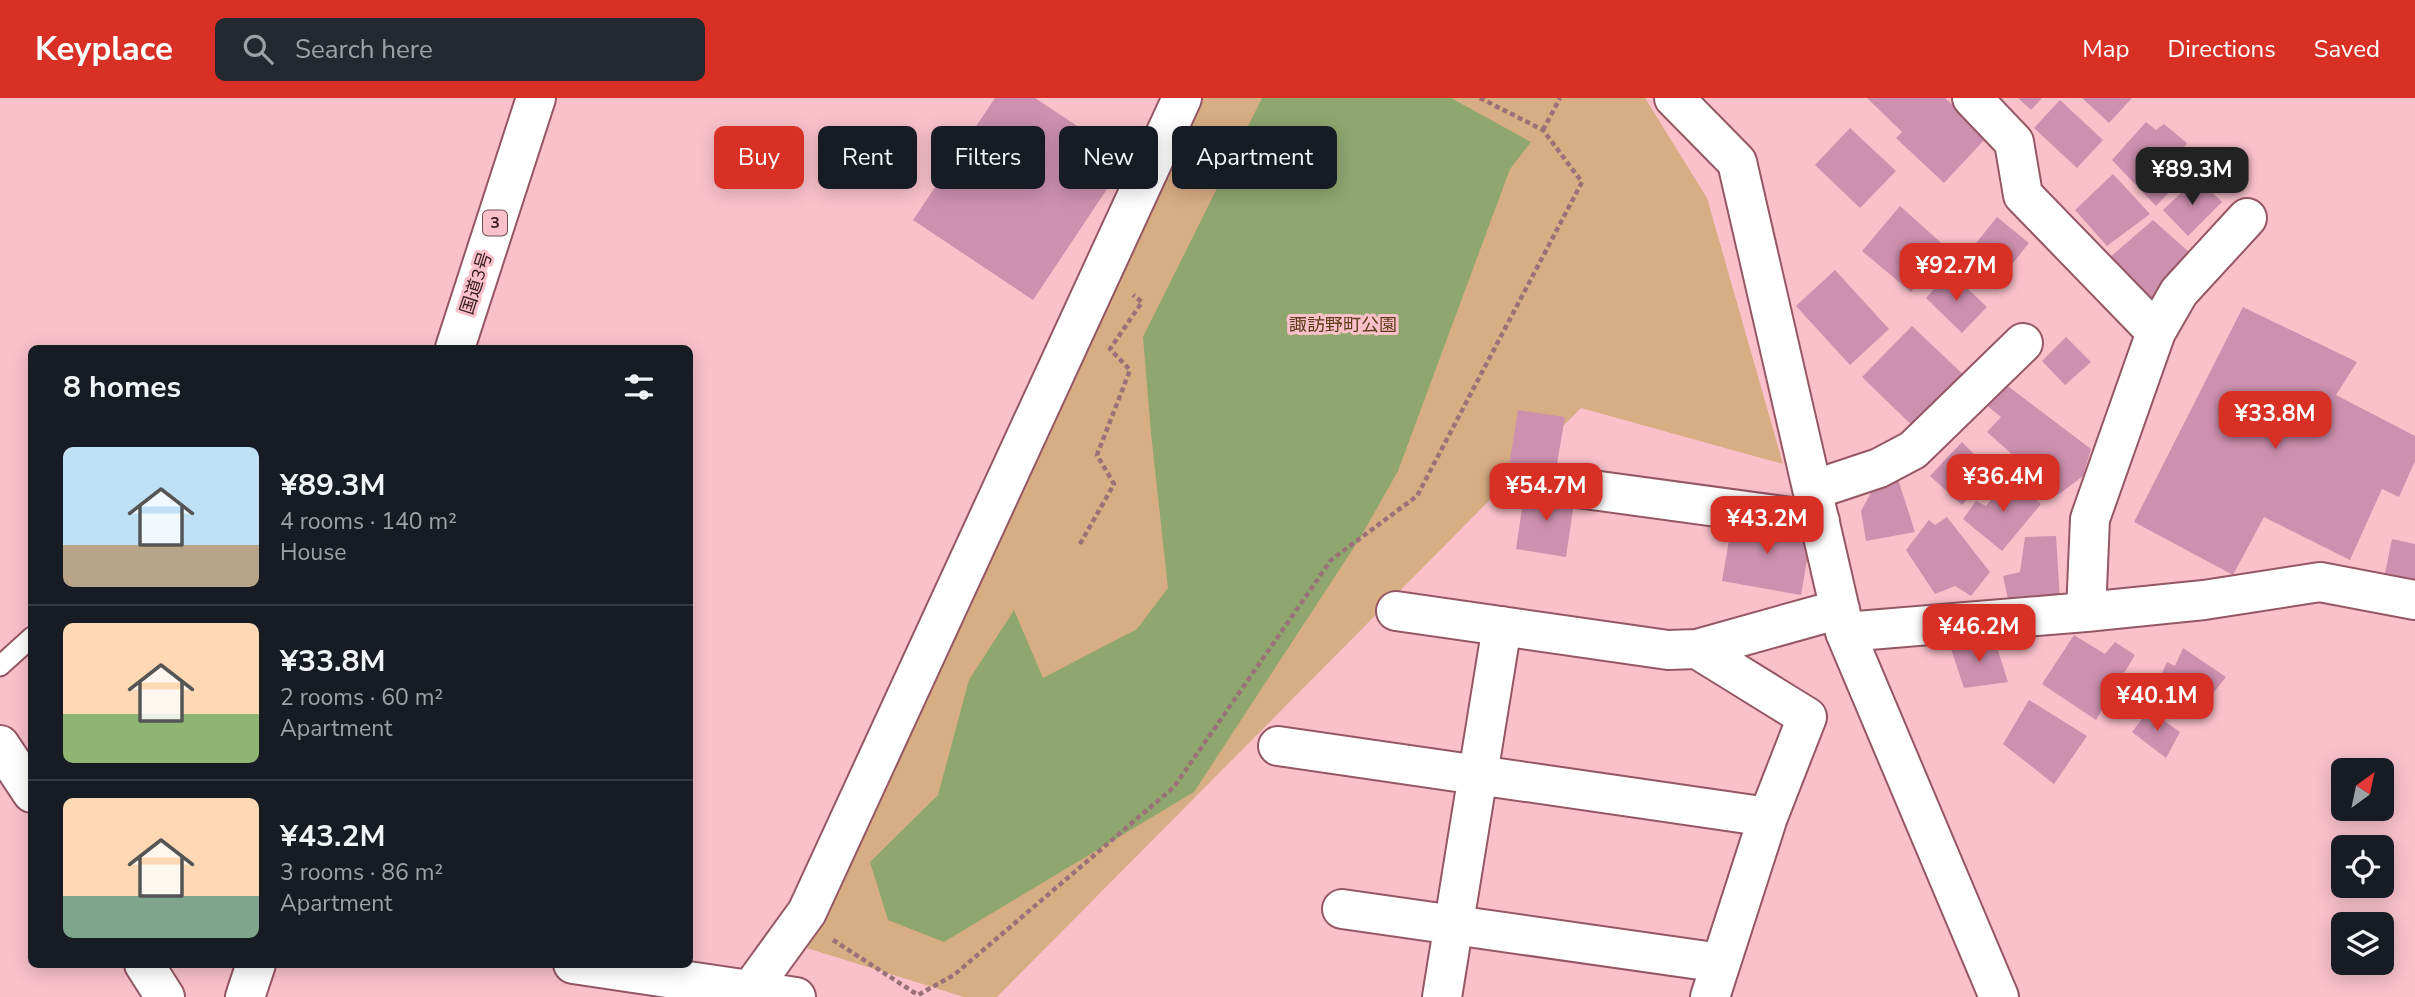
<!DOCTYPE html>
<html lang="en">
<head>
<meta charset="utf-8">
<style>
	body { margin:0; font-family:"Nunito Sans","Noto Sans JP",sans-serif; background:#242831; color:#f1f3f6; height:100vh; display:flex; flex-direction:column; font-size:26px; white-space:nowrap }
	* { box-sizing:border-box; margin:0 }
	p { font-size:23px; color:#9ea1a6 }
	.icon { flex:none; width:38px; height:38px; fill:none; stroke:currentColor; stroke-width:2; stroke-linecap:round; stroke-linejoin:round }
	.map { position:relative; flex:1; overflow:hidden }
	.panel { position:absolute; left:28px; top:247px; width:665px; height:623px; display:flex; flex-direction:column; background:#171b24; border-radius:10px; box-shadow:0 4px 18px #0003 }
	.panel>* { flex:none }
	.hud { position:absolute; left:714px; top:28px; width:665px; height:63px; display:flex; gap:14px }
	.needle { width:46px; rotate:33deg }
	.controls { position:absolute; left:2331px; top:660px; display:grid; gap:14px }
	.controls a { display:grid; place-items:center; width:63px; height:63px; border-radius:10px; background:#171b24; box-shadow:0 4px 18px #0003; font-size:35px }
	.price { position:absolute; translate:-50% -60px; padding:0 16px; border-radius:14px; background:#d93025; color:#fff; font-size:23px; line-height:46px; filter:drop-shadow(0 2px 4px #0008) }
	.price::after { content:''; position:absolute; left:50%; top:42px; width:21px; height:16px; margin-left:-10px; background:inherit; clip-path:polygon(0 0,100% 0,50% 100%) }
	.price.on { background:#222; color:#fff }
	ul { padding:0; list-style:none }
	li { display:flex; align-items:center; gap:21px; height:175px; padding:0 35px }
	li+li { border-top:2px solid #363941 }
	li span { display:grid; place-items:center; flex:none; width:196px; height:140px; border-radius:10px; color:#555 }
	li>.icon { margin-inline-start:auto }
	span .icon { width:84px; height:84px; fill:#fffc; stroke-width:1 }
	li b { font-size:30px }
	h2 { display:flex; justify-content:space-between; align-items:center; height:84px; padding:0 35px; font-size:30px }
	.pill { padding:0 24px; border-radius:10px; background:#171b24; box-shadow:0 4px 18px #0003; font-size:24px; line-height:63px }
	.pill.on { background:#d93025; color:#fff }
	header { display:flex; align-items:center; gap:42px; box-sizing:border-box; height:98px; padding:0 35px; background:#d93025; color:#fff }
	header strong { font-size:33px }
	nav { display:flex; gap:38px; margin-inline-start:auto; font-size:24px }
	.search { width:490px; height:63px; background:#242831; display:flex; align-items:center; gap:18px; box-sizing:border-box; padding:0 24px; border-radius:10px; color:#9ea1a6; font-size:26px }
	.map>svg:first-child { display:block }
	.green { fill:#d7ad83 }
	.water { fill:#8fa66f }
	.building { fill:#cd90af }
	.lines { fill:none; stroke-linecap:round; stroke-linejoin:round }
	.lane-casing { stroke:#965764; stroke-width:23 }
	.street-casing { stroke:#965764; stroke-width:42 }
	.secondary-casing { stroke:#965764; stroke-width:42 }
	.highway-casing { stroke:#965764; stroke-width:42 }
	.path { stroke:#9b7179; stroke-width:4.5; stroke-dasharray:5 3.5; stroke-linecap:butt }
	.lane { stroke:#fff; stroke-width:19 }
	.street { stroke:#fff; stroke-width:38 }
	.secondary { stroke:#fff; stroke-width:38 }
	.highway { stroke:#fff; stroke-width:38 }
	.labels { text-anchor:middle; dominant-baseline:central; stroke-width:6; stroke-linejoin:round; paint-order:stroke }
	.shield { fill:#fac1cb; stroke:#724e55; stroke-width:2 }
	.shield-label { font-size:16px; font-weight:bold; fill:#381d23 }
	.street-label { font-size:18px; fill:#381d23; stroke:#fac1cb }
	.park-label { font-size:18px; fill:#5d3d1a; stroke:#fac1cb }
</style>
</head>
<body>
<header>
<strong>Keyplace</strong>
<div class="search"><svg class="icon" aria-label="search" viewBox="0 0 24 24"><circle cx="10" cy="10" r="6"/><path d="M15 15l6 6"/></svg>Search here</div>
<nav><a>Map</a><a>Directions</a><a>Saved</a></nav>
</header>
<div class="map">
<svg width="2415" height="899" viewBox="0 0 2415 899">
	<rect width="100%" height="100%" fill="#fac1cb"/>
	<path class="green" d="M1199 0H1645L1707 100 1783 366 1581 310 997 899H964L797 847Z"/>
	<path class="water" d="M1262 0H1451L1531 44 1510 71 1398 373 1360 440 1194 694 944 844 888 822 870 764 938 697 969 582 1014 512 1043 580 1137 531 1168 490 1151 335 1143 239Z"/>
	<path class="building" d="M995 0H1035L1127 61 1033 202 913 122Z
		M1867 0H1945L1987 39 1944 85 1896 40 1902 34Z
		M2018 0H2042L2031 12Z
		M2082 0H2132L2109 25Z
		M2060 2 2103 42 2077 70 2034 30Z
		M2146 24 2156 32 2164 26 2187 45 2181 54 2194 68 2156 108 2112 62Z
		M1850 30 1896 73 1860 110 1815 67Z
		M2113 76 2150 116 2107 148 2075 112Z
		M2197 80 2222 104 2188 138 2163 112Z
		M1900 108 1948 151 1911 194 1862 153Z
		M1997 119 2029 145 1996 186 1964 160Z
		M2153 122 2198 162 2157 206 2109 160Z
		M1835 172 1889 231 1850 267 1796 208Z
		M1950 174 1987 209 1962 235 1926 200Z
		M2243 209 2357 264 2336 297 2415 338V363L2399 399 2382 391 2350 462 2264 419 2233 477 2134 424Z
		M1912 228 1970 283 1921 336 1862 279Z
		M2066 239 2091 264 2065 287 2042 263Z
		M2005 286 2091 351 2083 378 2058 397 1987 334 2001 319 1985 306Z
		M1518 312 1565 319 1553 389 1507 381Z
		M1962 344 1993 375 1962 407 1930 378Z
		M1897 378 1915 434 1866 443 1861 413 1874 389Z
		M2009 380 2041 406 2002 453 1963 421 1976 403 1986 408Z
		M1525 391 1575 398 1566 459 1516 451Z
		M1733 419 1812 433 1801 497 1722 483Z
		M1947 419 1990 474 1971 498 1955 488 1935 496 1906 452 1929 422 1935 427Z
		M2056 438 2060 502 2008 501 2003 478 2020 474 2025 439Z
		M2392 441 2415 446V489L2384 480Z
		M2074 537 2105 556 2115 544 2135 557 2096 622 2042 586Z
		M1995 543 2008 584 1964 590 1950 548Z
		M2183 550 2226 579 2209 600 2190 586 2175 605 2155 590 2167 564 2175 568Z
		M2029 602 2087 638 2054 686 2003 646Z
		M2149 612 2180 634 2166 660 2132 634Z"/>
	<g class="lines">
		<defs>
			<path id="lane" d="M0 568 32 539"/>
			<path id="street" d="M1674 0 1737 64 1845 534 1999 899
				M1972 0 2014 44 2023 97 2156 234
				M1563 388 1820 423
				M1813 392 1879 370 1913 352 2023 245
				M1396 513 1668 552 1697 551 1840 511
				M2086 514 2090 421 2156 234 2179 194 2247 120
				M1845 534 2086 514 2204 502 2320 484 2415 502
				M1697 551 1807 619 1768 719 1710 899
				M1278 648 1768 719
				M1342 811 1721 865
				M749 894 807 814 1182 0
				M1442 899 1502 528"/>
			<path id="secondary" d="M0 647 32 695
				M144 866 165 899
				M573 866 796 899"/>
			<path id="highway" d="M455 250 536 0
				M245 899 256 866"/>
		</defs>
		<use href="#lane" class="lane-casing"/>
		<use href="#street" class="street-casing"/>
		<use href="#secondary" class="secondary-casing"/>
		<use href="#highway" class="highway-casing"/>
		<path class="path" d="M1543 32 1560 0
			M1080 446 1114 386 1097 357 1130 272 1110 251 1142 204 1133 197
			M833 842 918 897 954 877 1174 689 1331 462 1417 398 1582 84 1543 32 1480 0"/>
		<use href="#lane" class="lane"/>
		<use href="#street" class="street"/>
		<use href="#secondary" class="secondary"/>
		<use href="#highway" class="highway"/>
	</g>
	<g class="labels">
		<rect class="shield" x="483" y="112.5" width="24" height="25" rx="5"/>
		<g class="shield-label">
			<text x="495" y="125">3</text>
		</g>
		<g class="street-label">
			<text transform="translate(476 185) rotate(-72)">国道3号</text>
		</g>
		<g class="park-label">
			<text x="1343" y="227">諏訪野町公園</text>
		</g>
	</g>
</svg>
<div class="controls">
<a><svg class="needle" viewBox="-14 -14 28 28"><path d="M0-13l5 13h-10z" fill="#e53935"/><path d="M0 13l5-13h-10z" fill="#9ea1a6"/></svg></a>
<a><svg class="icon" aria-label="locate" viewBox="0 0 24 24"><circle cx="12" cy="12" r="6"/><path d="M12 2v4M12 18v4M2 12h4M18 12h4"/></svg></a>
<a><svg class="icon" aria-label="layers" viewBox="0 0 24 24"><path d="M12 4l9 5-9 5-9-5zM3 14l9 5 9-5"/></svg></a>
</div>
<b class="price on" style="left:2192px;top:109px">¥89.3M</b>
<b class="price" style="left:1956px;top:205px">¥92.7M</b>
<b class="price" style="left:2275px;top:353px">¥33.8M</b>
<b class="price" style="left:2003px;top:416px">¥36.4M</b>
<b class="price" style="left:1546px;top:425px">¥54.7M</b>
<b class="price" style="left:1767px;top:458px">¥43.2M</b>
<b class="price" style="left:1979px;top:566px">¥46.2M</b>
<b class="price" style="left:2157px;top:635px">¥40.1M</b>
<div class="hud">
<a class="pill on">Buy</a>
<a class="pill">Rent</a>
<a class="pill">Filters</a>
<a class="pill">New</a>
<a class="pill">Apartment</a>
</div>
<section class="panel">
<h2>8 homes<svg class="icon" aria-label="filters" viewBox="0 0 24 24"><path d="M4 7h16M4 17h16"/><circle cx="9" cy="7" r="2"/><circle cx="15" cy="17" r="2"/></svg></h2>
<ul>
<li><span style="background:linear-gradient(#bfe0f5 70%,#b9a48a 0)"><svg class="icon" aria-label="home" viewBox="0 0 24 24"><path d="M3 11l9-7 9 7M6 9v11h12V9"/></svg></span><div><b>¥89.3M</b><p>4 rooms · 140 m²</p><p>House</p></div></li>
<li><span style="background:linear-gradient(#ffd9b3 65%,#8fb573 0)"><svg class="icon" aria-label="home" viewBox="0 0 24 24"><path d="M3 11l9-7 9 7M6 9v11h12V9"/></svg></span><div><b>¥33.8M</b><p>2 rooms · 60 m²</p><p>Apartment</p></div></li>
<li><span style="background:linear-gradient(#ffd9b3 70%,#7fa58c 0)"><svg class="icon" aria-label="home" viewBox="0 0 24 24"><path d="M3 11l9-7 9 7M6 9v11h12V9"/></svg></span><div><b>¥43.2M</b><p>3 rooms · 86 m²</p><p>Apartment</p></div></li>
</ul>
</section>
</div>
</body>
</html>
